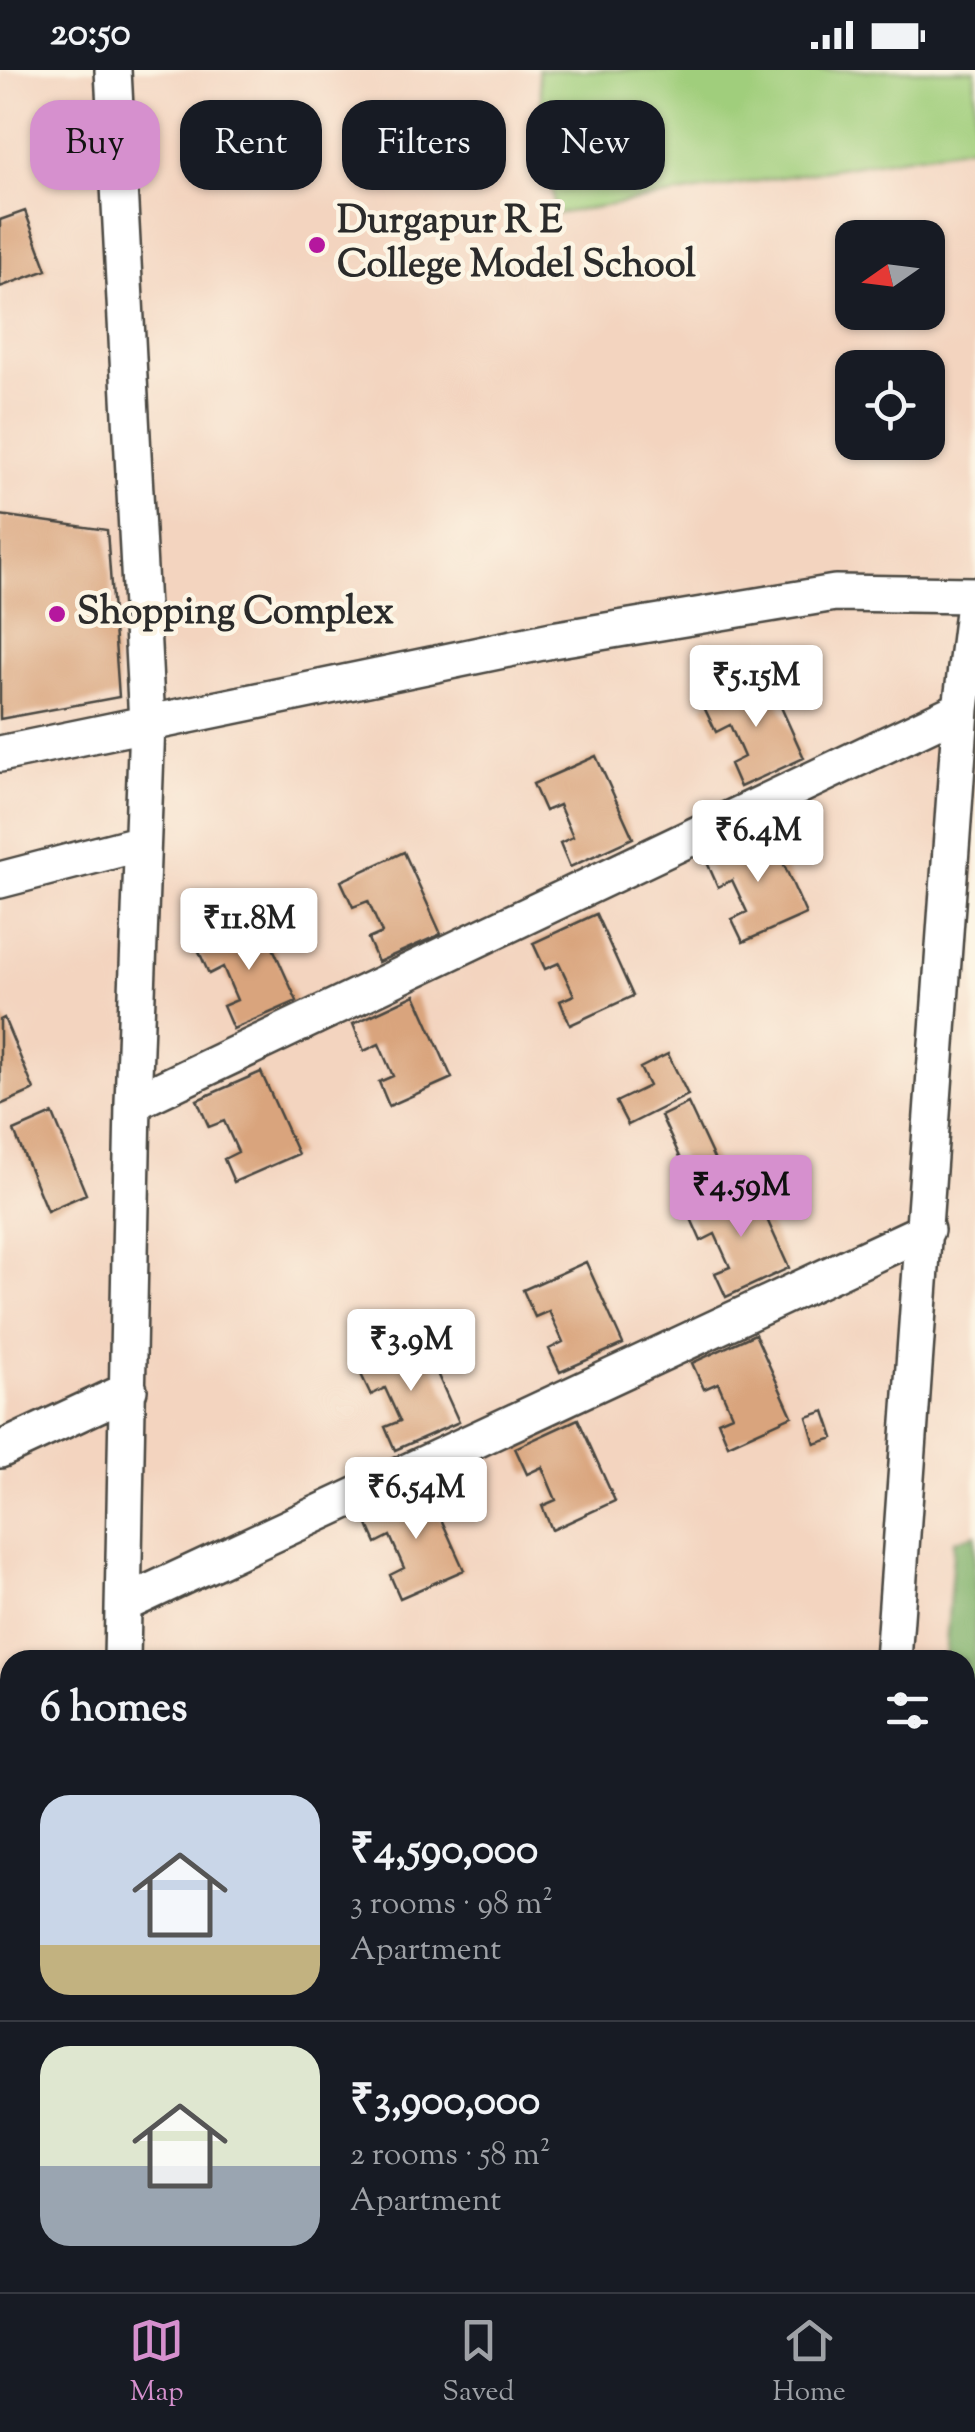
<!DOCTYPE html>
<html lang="en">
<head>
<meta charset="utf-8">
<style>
	body { margin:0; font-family:"Sorts Mill Goudy",serif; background:#20242c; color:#f1f3f6; height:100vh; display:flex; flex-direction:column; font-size:38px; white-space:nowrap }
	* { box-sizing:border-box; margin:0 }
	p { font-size:32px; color:#9ea1a6 }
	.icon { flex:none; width:55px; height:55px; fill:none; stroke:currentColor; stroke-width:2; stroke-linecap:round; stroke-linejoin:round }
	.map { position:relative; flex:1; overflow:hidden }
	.drawer { position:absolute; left:0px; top:1580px; width:975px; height:642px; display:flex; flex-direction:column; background:#171b24; border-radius:30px 30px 0 0; box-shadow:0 2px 8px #0004 }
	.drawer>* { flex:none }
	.top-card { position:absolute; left:30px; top:30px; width:915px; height:90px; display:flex; gap:20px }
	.needle { width:65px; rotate:256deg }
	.controls { position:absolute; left:835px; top:150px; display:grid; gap:20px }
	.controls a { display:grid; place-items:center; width:110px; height:110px; border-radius:20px; background:#171b24; box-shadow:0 2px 8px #0004; font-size:50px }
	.price { position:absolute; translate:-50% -85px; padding:0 22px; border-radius:10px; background:#fff; color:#222; font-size:32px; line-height:65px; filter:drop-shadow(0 2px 5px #0008) }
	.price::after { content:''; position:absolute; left:50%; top:60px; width:30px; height:22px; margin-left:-15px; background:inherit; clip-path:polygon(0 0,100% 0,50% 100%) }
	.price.selected { background:#d690ce; color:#111 }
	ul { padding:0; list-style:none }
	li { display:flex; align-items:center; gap:30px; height:250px; padding:0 40px }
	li+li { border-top:2px solid #363941 }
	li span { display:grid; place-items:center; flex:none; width:280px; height:200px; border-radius:30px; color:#555 }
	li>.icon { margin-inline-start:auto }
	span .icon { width:120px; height:120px; fill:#fffc; stroke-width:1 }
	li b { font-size:42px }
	h2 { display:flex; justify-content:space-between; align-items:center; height:120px; padding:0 40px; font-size:42px }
	.chip { padding:0 35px; border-radius:30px; background:#171b24; box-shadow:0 2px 8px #0004; font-size:35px; line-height:90px }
	.chip.selected { background:#d690ce; color:#111 }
	.status { display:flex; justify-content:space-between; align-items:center; height:70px; padding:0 50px; background:#171b24; direction:ltr }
	.status svg { height:28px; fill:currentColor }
	.dock { display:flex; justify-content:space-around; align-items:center; height:140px; border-top:2px solid #363941; background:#171b24; font-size:28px; color:#9ea1a6 }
	.dock a { display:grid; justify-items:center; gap:5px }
	.dock .selected { color:#d690ce }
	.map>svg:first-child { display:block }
	.built { fill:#f3d4bf; fill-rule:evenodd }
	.green { fill:#a0ce7b; stroke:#667c53; stroke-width:2.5 }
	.forest { fill:#80b16b; stroke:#566e4b; stroke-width:2.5 }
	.building { fill:#d9a47d }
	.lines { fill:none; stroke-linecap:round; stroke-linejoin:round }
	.minor-casing { stroke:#494641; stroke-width:40 }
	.minor { stroke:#fff; stroke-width:35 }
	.poi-dot { fill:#b5179e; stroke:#fcf5e5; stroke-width:4 }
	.labels { text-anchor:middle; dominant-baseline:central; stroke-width:9; stroke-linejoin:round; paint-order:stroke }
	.poi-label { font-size:38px; font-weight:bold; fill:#2b2b2b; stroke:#fcf5e5; text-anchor:start }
</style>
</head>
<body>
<div class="status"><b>20:50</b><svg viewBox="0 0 49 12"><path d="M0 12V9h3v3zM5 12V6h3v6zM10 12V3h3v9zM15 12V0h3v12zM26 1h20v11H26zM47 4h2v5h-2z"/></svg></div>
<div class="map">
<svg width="975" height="2222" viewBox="0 0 975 2222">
	<rect width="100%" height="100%" fill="#fcf5e5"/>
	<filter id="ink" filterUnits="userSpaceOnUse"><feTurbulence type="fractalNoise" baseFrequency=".01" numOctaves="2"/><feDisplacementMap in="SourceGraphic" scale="20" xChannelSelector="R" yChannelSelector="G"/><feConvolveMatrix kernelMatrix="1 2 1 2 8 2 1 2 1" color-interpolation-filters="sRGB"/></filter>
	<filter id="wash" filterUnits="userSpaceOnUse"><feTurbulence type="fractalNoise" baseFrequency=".0048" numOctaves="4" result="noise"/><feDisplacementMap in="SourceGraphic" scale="40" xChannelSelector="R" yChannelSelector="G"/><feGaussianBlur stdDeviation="2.25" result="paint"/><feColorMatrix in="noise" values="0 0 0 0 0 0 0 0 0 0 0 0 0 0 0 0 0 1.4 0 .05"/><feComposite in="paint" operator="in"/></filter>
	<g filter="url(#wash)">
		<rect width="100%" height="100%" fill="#f3dec0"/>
		<path class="built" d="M0 0H975V1995L965 2003V1590H10V2212L700 2213 689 2222H0ZM852 168H928V242H852ZM852 298H928V372H852Z"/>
		<path class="green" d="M538 0H975V76L555 144Z"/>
		<path class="forest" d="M975 1464V1809L965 1782V1590H945L954 1471Z"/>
		<g id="blocks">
			<path class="building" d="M25 141 47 200 0 217V150Z
				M0 445 107 460 119 627 0 649Z
				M767 606 804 688 740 717 730 694 744 687 730 655 716 662 703 635Z
				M596 686 633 768 570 797 560 773 573 767 559 735 545 741 533 714Z
				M769 761 806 844 743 872 732 849 747 842 732 810 718 817 706 790Z
				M404 782 441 864 378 892 368 869 382 863 368 831 353 837 341 811Z
				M596 844 633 926 570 955 560 931 574 925 559 893 545 899 533 873Z
				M260 849 297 931 233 959 223 936 237 930 223 897 209 904 197 877Z
				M415 925 452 1008 389 1036 379 1012 393 1006 379 974 364 981 353 954Z
				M4 948 34 1020 0 1035V950Z
				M668 984 688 1025 628 1055 616 1032 649 1016 640 998Z
				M261 1002 298 1084 234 1112 224 1089 238 1082 224 1051 209 1057 197 1030Z
				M688 1033 715 1091 688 1104 661 1046Z
				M53 1044 86 1124 47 1141 14 1061Z
				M752 1116 789 1198 726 1227 715 1203 730 1197 715 1164 701 1171 689 1144Z
				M586 1192 623 1274 560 1302 549 1279 563 1272 549 1241 535 1247 523 1220Z
				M755 1264 792 1346 728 1375 718 1351 732 1345 718 1313 704 1319 692 1293Z
				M422 1270 459 1352 395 1380 385 1357 400 1351 385 1318 371 1325 358 1298Z
				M825 1341 834 1368 815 1374 807 1347Z
				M578 1349 615 1431 552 1460 542 1436 556 1430 542 1397 527 1404 515 1378Z
				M427 1418 464 1500 400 1528 390 1505 404 1498 390 1466 376 1473 364 1446Z
				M400 2212H560L586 2218 585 2222H415L400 2220Z"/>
		</g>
	</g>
	<g filter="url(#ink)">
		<use href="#blocks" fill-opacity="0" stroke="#494641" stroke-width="2.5"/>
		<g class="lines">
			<defs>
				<path id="minor" d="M113 0 147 653 133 1033 122 1590
					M0 684 552 570 835 523 975 525 961 639 893 1590
					M0 810 142 773
					M133 1033 961 639
					M0 1380 129 1320
					M124 1534 926 1160
					M0 1907 10 1902
					M965 2053 975 2045
					M168 2222 184 2212
					M760 2222 772 2212"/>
			</defs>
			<use href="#minor" class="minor-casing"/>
			<use href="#minor" class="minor"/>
		</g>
	</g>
	<g class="poi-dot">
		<circle cx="317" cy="175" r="10"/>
		<circle cx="57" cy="544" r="10"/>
	</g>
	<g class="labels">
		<g class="poi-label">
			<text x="337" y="153">Durgapur R E<tspan x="337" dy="44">College Model School</tspan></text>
			<text x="77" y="544">Shopping Complex</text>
		</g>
	</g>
</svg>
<div class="controls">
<a><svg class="needle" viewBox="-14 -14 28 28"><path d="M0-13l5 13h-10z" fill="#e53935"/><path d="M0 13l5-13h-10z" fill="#9ea1a6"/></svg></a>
<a><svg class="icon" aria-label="locate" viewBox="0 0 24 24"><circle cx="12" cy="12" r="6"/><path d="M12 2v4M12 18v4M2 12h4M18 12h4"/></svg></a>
</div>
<b class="price" style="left:756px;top:660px">₹5.15M</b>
<b class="price" style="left:758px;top:815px">₹6.4M</b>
<b class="price" style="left:249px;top:903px">₹11.8M</b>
<b class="price selected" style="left:741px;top:1170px">₹4.59M</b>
<b class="price" style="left:411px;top:1324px">₹3.9M</b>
<b class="price" style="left:416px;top:1472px">₹6.54M</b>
<div class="top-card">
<a class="chip selected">Buy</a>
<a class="chip">Rent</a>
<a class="chip">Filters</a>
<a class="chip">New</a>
</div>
<section class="drawer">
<h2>6 homes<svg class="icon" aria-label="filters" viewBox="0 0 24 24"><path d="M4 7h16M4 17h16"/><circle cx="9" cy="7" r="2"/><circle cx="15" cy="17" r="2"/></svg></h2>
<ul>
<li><span style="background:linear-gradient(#c9d6e8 75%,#c2b280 0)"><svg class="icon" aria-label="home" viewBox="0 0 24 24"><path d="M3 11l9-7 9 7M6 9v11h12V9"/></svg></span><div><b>₹4,590,000</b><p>3 rooms · 98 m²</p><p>Apartment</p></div></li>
<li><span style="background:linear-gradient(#dfe7d0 60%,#9aa5b1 0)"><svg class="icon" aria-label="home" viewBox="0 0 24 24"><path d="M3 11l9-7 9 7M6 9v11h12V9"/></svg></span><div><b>₹3,900,000</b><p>2 rooms · 58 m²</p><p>Apartment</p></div></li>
</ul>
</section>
</div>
<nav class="dock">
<a class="selected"><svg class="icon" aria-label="map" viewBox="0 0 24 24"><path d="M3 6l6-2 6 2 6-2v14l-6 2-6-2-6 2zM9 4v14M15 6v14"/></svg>Map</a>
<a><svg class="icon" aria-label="saved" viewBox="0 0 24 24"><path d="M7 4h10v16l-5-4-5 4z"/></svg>Saved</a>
<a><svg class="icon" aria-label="home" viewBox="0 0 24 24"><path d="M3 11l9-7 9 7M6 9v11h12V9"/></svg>Home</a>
</nav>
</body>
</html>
